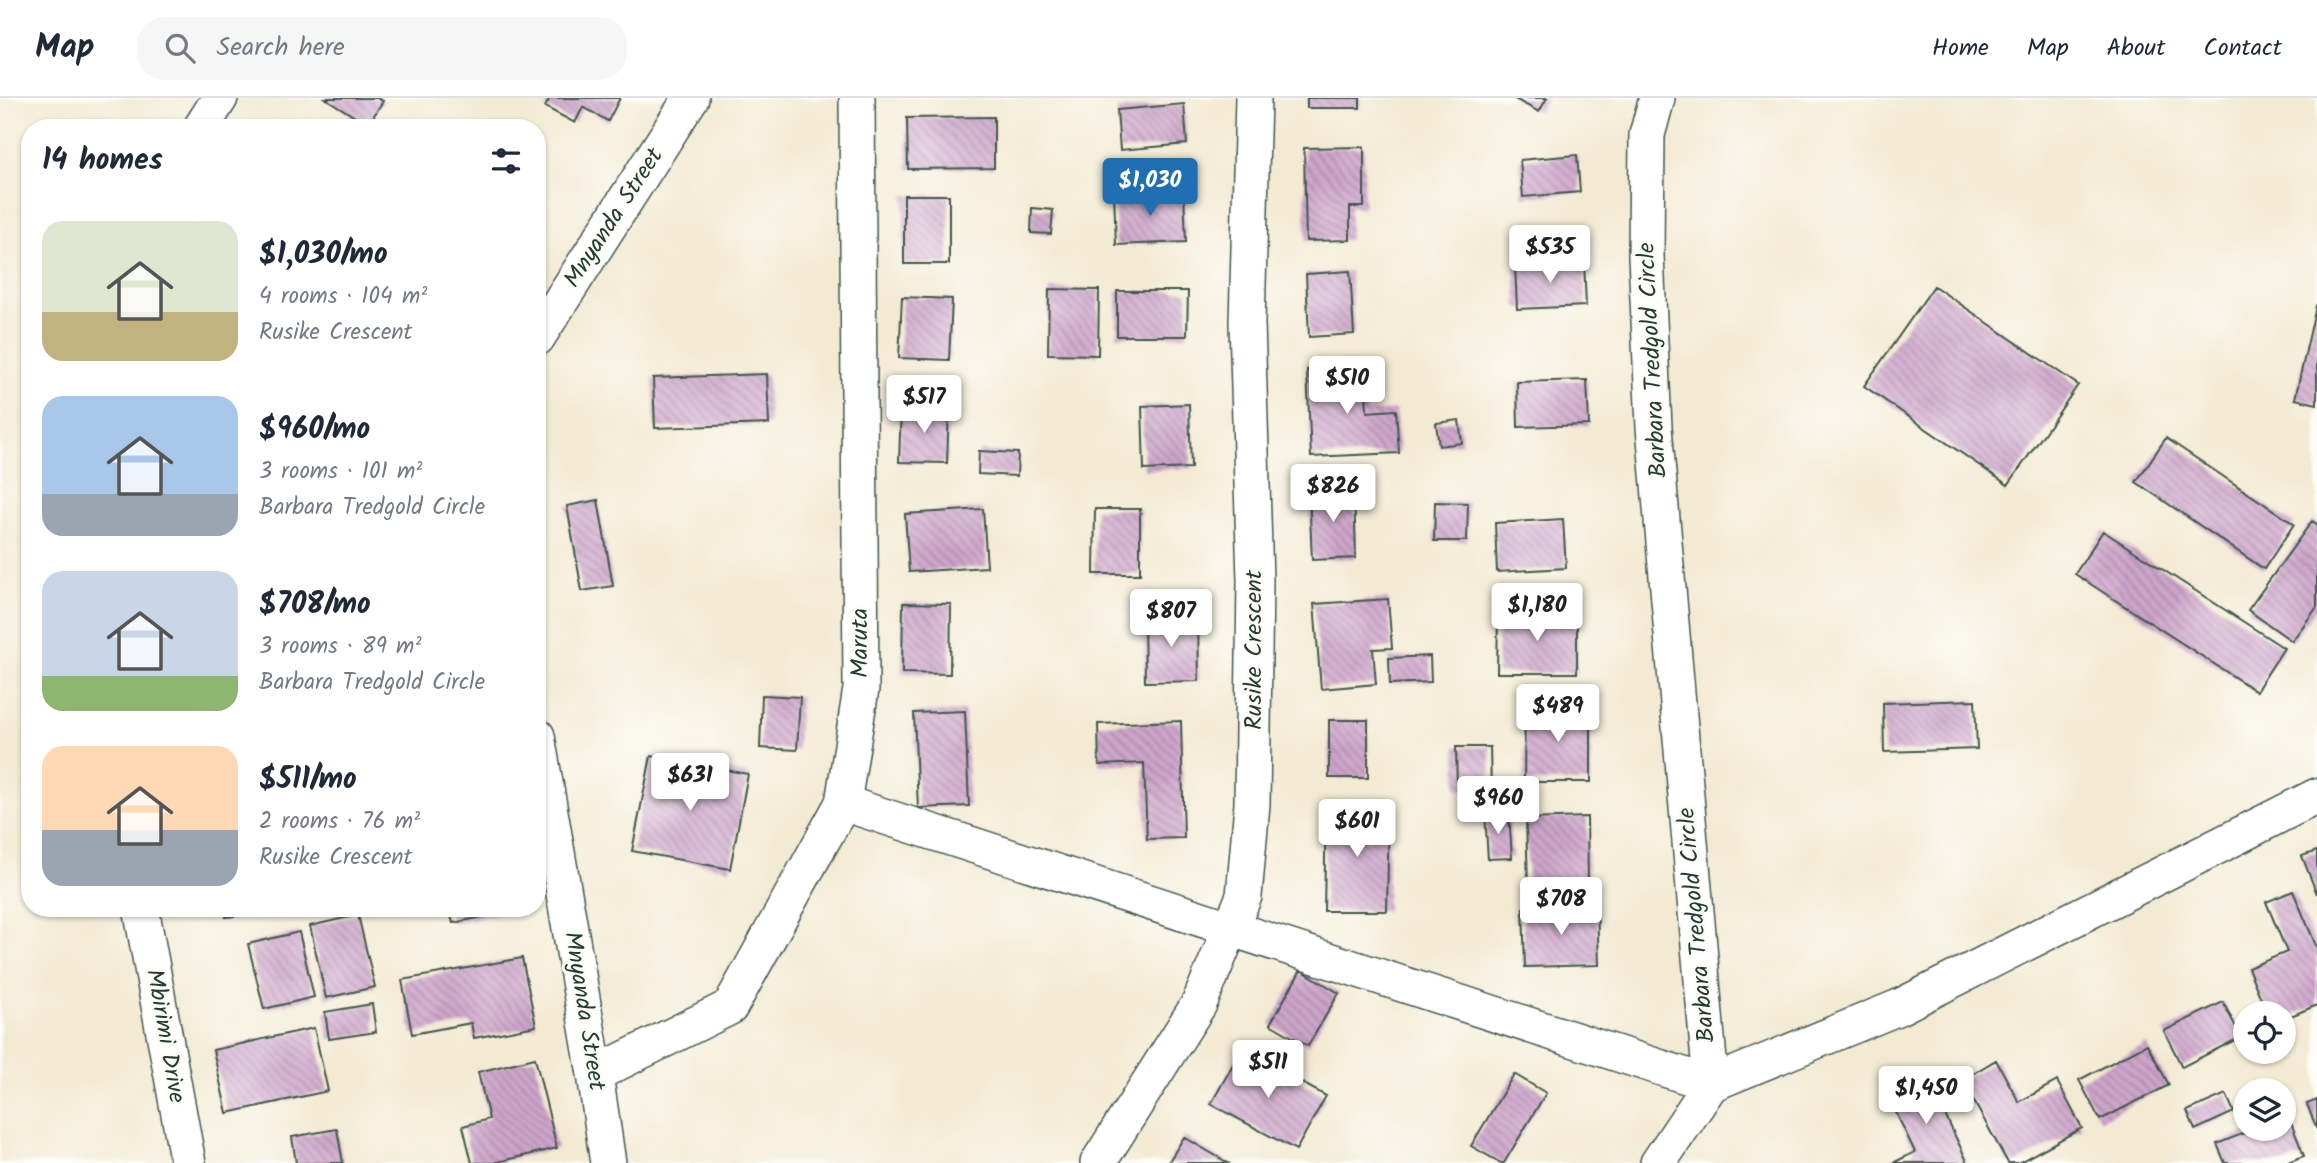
<!DOCTYPE html>
<html lang="en">
<head>
<meta charset="utf-8">
<style>
	body { margin:0; font-family:Kalam,sans-serif; background:#f6f6f7; color:#1f2937; height:100vh; display:flex; flex-direction:column; font-size:26px; white-space:nowrap }
	* { box-sizing:border-box; margin:0 }
	p { font-size:23px; color:#747a83 }
	.icon { flex:none; width:38px; height:38px; fill:none; stroke:currentColor; stroke-width:2; stroke-linecap:round; stroke-linejoin:round }
	.map { position:relative; flex:1; overflow:hidden }
	.sheet { position:absolute; left:21px; top:21px; width:525px; height:798px; display:flex; flex-direction:column; background:#fff; border-radius:28px; box-shadow:0 2px 5px #0004 }
	.sheet>* { flex:none }
	.tools { position:absolute; left:2233px; top:903px; display:grid; gap:14px }
	.tools a { display:grid; place-items:center; width:63px; height:63px; border-radius:50%; background:#fff; box-shadow:0 2px 5px #0004; font-size:35px }
	.price { position:absolute; translate:-50% -60px; padding:0 16px; border-radius:7px; background:#fff; color:#222; font-size:23px; line-height:46px; filter:drop-shadow(0 2px 4px #0008) }
	.price::after { content:''; position:absolute; left:50%; top:42px; width:21px; height:16px; margin-left:-10px; background:inherit; clip-path:polygon(0 0,100% 0,50% 100%) }
	.price.current { background:#1f6fb2; color:#fff }
	ul { padding:0; list-style:none }
	li { display:flex; align-items:center; gap:21px; height:175px; padding:0 21px }
	li span { display:grid; place-items:center; flex:none; width:196px; height:140px; border-radius:21px; color:#555 }
	li>.icon { margin-inline-start:auto }
	span .icon { width:84px; height:84px; fill:#fffc; stroke-width:1 }
	li b { font-size:30px }
	h2 { display:flex; justify-content:space-between; align-items:center; height:84px; padding:0 21px; font-size:30px }
	header { display:flex; align-items:center; gap:42px; box-sizing:border-box; height:98px; padding:0 35px; background:#fff; border-bottom:2px solid #e0e1e3 }
	header strong { font-size:33px }
	nav { display:flex; gap:38px; margin-inline-start:auto; font-size:24px }
	.search { width:490px; height:63px; background:#f6f6f7; display:flex; align-items:center; gap:18px; box-sizing:border-box; padding:0 24px; border-radius:28px; color:#747a83; font-size:26px }
	.map>svg:first-child { display:block }
	.building { fill:url(#building-back-hatch) }
	.lines { fill:none; stroke-linecap:round; stroke-linejoin:round }
	.minor-casing { stroke:#3f574c; stroke-width:38 }
	.minor { stroke:#fff; stroke-width:35 }
	.labels { text-anchor:middle; dominant-baseline:central; stroke-width:6; stroke-linejoin:round; paint-order:stroke }
	.street-label { font-size:24px; fill:#1f3d34; stroke:#fdfcf7 }
</style>
</head>
<body>
<header>
<strong>Map</strong>
<div class="search"><svg class="icon" aria-label="search" viewBox="0 0 24 24"><circle cx="10" cy="10" r="6"/><path d="M15 15l6 6"/></svg>Search here</div>
<nav><a>Home</a><a>Map</a><a>About</a><a>Contact</a></nav>
</header>
<div class="map">
<svg width="2317" height="1065" viewBox="0 0 2317 1065">
	<defs>
		<pattern id="building-back-hatch" width="6" height="6" patternUnits="userSpaceOnUse" patternTransform="scale(1.75)"><rect width="6" height="6" fill="#cea4cb"/><path d="M-1 5l2 2M0 0l6 6M5-1l2 2" fill="none" stroke="#a787a6"/></pattern>
	</defs>
	<rect width="100%" height="100%" fill="#fdfcf7"/>
	<filter id="ink" filterUnits="userSpaceOnUse"><feTurbulence type="fractalNoise" baseFrequency=".0143" numOctaves="2"/><feDisplacementMap in="SourceGraphic" scale="14" xChannelSelector="R" yChannelSelector="G"/><feConvolveMatrix kernelMatrix="1 2 1 2 8 2 1 2 1" color-interpolation-filters="sRGB"/></filter>
	<filter id="wash" filterUnits="userSpaceOnUse"><feTurbulence type="fractalNoise" baseFrequency=".00686" numOctaves="4" result="noise"/><feDisplacementMap in="SourceGraphic" scale="28" xChannelSelector="R" yChannelSelector="G"/><feGaussianBlur stdDeviation="1.57" result="paint"/><feColorMatrix in="noise" values="0 0 0 0 0 0 0 0 0 0 0 0 0 0 0 0 0 1.4 0 .05"/><feComposite in="paint" operator="in"/></filter>
	<g filter="url(#wash)">
		<rect width="100%" height="100%" fill="#f3ead3"/>
		<g id="blocks">
			<path class="building" d="M325 0H377L383 3 368 27Z
				M550 0H620L608 23 583 9 575 25 545 9Z
				M1307 0H1360V10H1307Z
				M1513 0H1547L1539 14Z
				M1184 6 1187 46 1120 52 1117 12Z
				M994 19V70L908 71 907 20Z
				M1364 49V109H1350V142L1306 143 1304 50Z
				M1577 57 1580 94 1523 99 1520 62Z
				M1184 93 1186 144 1116 147 1114 95Z
				M904 97H949V166H904Z
				M1032 110 1053 112 1051 136 1031 135Z
				M1584 164 1586 208 1517 211 1515 166Z
				M1350 173 1354 236 1309 239 1306 176Z
				M1934 188 2078 287 2008 387 1864 288Z
				M1049 191 1099 192 1098 257 1048 256Z
				M1117 193H1188L1187 238H1117Z
				M902 199 952 201 949 262 899 260Z
				M2316 208 2317 209V306L2295 301Z
				M1365 269 1367 314 1396 312 1399 355 1311 359 1307 272Z
				M767 276 769 326 655 330 653 280Z
				M1587 282 1589 327 1518 329 1517 284Z
				M1189 306 1191 370 1144 372 1142 308Z
				M901 308 949 310 947 365 899 364Z
				M1459 322 1462 345 1439 348 1436 325Z
				M2166 340 2294 426 2264 471 2136 384Z
				M979 353 1018 355 1017 378 978 376Z
				M1354 391 1356 460 1312 462 1309 393Z
				M598 402 613 488 582 493 567 408Z
				M1435 404 1468 405 1467 443H1434Z
				M983 411 987 469 909 474 905 416Z
				M1095 411H1140V476H1094Z
				M1563 421 1566 470 1497 474 1495 425Z
				M2312 423 2317 426V509L2292 543 2248 512Z
				M2103 433 2284 550 2256 593 2075 476Z
				M1388 501 1392 550 1373 551 1376 586 1321 591 1314 506Z
				M903 505 951 506 950 576 902 575Z
				M1498 515H1577V575H1497Z
				M1144 519H1198L1199 583 1145 584Z
				M1430 558 1431 584 1390 586 1389 560Z
				M762 597 800 599 797 652 760 650Z
				M1975 602 1977 651 1884 654 1883 605Z
				M1525 607H1591V684H1524Z
				M965 613 969 708 918 710 914 615Z
				M1329 622H1368V680H1329Z
				M1181 623 1184 740 1147 741 1144 665 1099 667 1098 626Z
				M1456 649H1490L1491 690 1457 691Z
				M651 658 748 676 730 771 632 753Z
				M1326 708H1389L1387 813H1324Z
				M1509 715 1512 760 1488 761 1485 716Z
				M1587 719 1588 785 1528 786 1526 721Z
				M2317 753V796L2302 758Z
				M2293 793 2317 850V907L2284 921V915H2267L2248 870 2287 854 2266 804Z
				M1597 808 1599 867 1525 869 1523 810Z
				M225 810H277V812L226 819Z
				M449 810H501L502 815 453 825Z
				M358 817 375 889 326 900 310 828Z
				M299 834 314 899 264 911 248 846Z
				M522 860 536 928 474 940 471 925 412 936 402 882Z
				M1301 872 1339 895 1308 948 1270 926Z
				M2223 904 2241 939 2182 969 2164 933Z
				M372 906 376 934 329 941 325 914Z
				M314 930 328 993 227 1015 213 952Z
				M2147 946 2169 987 2100 1022 2079 982Z
				M1241 952 1326 998 1296 1052 1211 1006Z
				M535 960 557 1050 493 1065H472L463 1028 489 1021 478 974Z
				M1996 962 2019 1004 2057 983 2082 1030 2018 1065H2008L1962 982Z
				M1514 976 1546 995 1504 1065H1501L1471 1048Z
				M1927 979 1968 1065H1893L1915 1054 1888 998Z
				M2226 996 2234 1014 2195 1032 2187 1013Z
				M2317 1002V1032L2307 1006Z
				M2288 1017 2304 1058 2285 1065H2225L2217 1046 2254 1031H2284V1019Z
				M337 1031 343 1065H296L292 1039Z
				M1184 1039 1228 1065H1168Z"/>
		</g>
	</g>
	<g filter="url(#ink)">
		<use href="#blocks" fill-opacity="0" stroke="#3f574c" stroke-width="2"/>
		<g class="lines">
			<defs>
				<path id="minor" d="M1657 0 1647 37 1646 158 1654 329 1711 986 1899 909 2317 698
					M201 30 220 0
					M537 240 691 0
					M537 638 595 976 608 1065
					M843 705 1711 986 1658 1065
					M141 810 188 1065
					M595 976 730 909 843 705 861 591 857 0
					M1098 1065 1199 906 1244 798 1252 706 1255 482 1247 225 1253 0"/>
			</defs>
			<use href="#minor" class="minor-casing"/>
			<use href="#minor" class="minor"/>
		</g>
	</g>
	<g class="labels">
		<g class="street-label">
			<text transform="translate(614 120) rotate(-57)">Mnyanda Street</text>
			<text transform="translate(1653 262) rotate(-93)">Barbara Tredgold Circle</text>
			<text transform="translate(860 545) rotate(-90)">Maruta</text>
			<text transform="translate(1254 552) rotate(-90)">Rusike Crescent</text>
			<text transform="translate(1697 827) rotate(-95)">Barbara Tredgold Circle</text>
			<text transform="translate(584 913) rotate(81)">Mnyanda Street</text>
			<text transform="translate(165 938) rotate(80)">Mbirimi Drive</text>
		</g>
	</g>
</svg>
<div class="tools">
<a><svg class="icon" aria-label="locate" viewBox="0 0 24 24"><circle cx="12" cy="12" r="6"/><path d="M12 2v4M12 18v4M2 12h4M18 12h4"/></svg></a>
<a><svg class="icon" aria-label="layers" viewBox="0 0 24 24"><path d="M12 4l9 5-9 5-9-5zM3 14l9 5 9-5"/></svg></a>
</div>
<b class="price current" style="left:1150px;top:120px">$1,030</b>
<b class="price" style="left:1550px;top:187px">$535</b>
<b class="price" style="left:1347px;top:318px">$510</b>
<b class="price" style="left:924px;top:337px">$517</b>
<b class="price" style="left:1333px;top:426px">$826</b>
<b class="price" style="left:1537px;top:545px">$1,180</b>
<b class="price" style="left:1171px;top:551px">$807</b>
<b class="price" style="left:1558px;top:646px">$489</b>
<b class="price" style="left:690px;top:715px">$631</b>
<b class="price" style="left:1498px;top:738px">$960</b>
<b class="price" style="left:1357px;top:761px">$601</b>
<b class="price" style="left:1561px;top:839px">$708</b>
<b class="price" style="left:1268px;top:1002px">$511</b>
<b class="price" style="left:1926px;top:1028px">$1,450</b>
<section class="sheet">
<h2>14 homes<svg class="icon" aria-label="filters" viewBox="0 0 24 24"><path d="M4 7h16M4 17h16"/><circle cx="9" cy="7" r="2"/><circle cx="15" cy="17" r="2"/></svg></h2>
<ul>
<li><span style="background:linear-gradient(#dfe7d0 65%,#c2b280 0)"><svg class="icon" aria-label="home" viewBox="0 0 24 24"><path d="M3 11l9-7 9 7M6 9v11h12V9"/></svg></span><div><b>$1,030/mo</b><p>4 rooms · 104 m²</p><p>Rusike Crescent</p></div></li>
<li><span style="background:linear-gradient(#a9c7e8 70%,#9aa5b1 0)"><svg class="icon" aria-label="home" viewBox="0 0 24 24"><path d="M3 11l9-7 9 7M6 9v11h12V9"/></svg></span><div><b>$960/mo</b><p>3 rooms · 101 m²</p><p>Barbara Tredgold Circle</p></div></li>
<li><span style="background:linear-gradient(#c9d6e8 75%,#8fb573 0)"><svg class="icon" aria-label="home" viewBox="0 0 24 24"><path d="M3 11l9-7 9 7M6 9v11h12V9"/></svg></span><div><b>$708/mo</b><p>3 rooms · 89 m²</p><p>Barbara Tredgold Circle</p></div></li>
<li><span style="background:linear-gradient(#ffd9b3 60%,#9aa5b1 0)"><svg class="icon" aria-label="home" viewBox="0 0 24 24"><path d="M3 11l9-7 9 7M6 9v11h12V9"/></svg></span><div><b>$511/mo</b><p>2 rooms · 76 m²</p><p>Rusike Crescent</p></div></li>
</ul>
</section>
</div>
</body>
</html>
